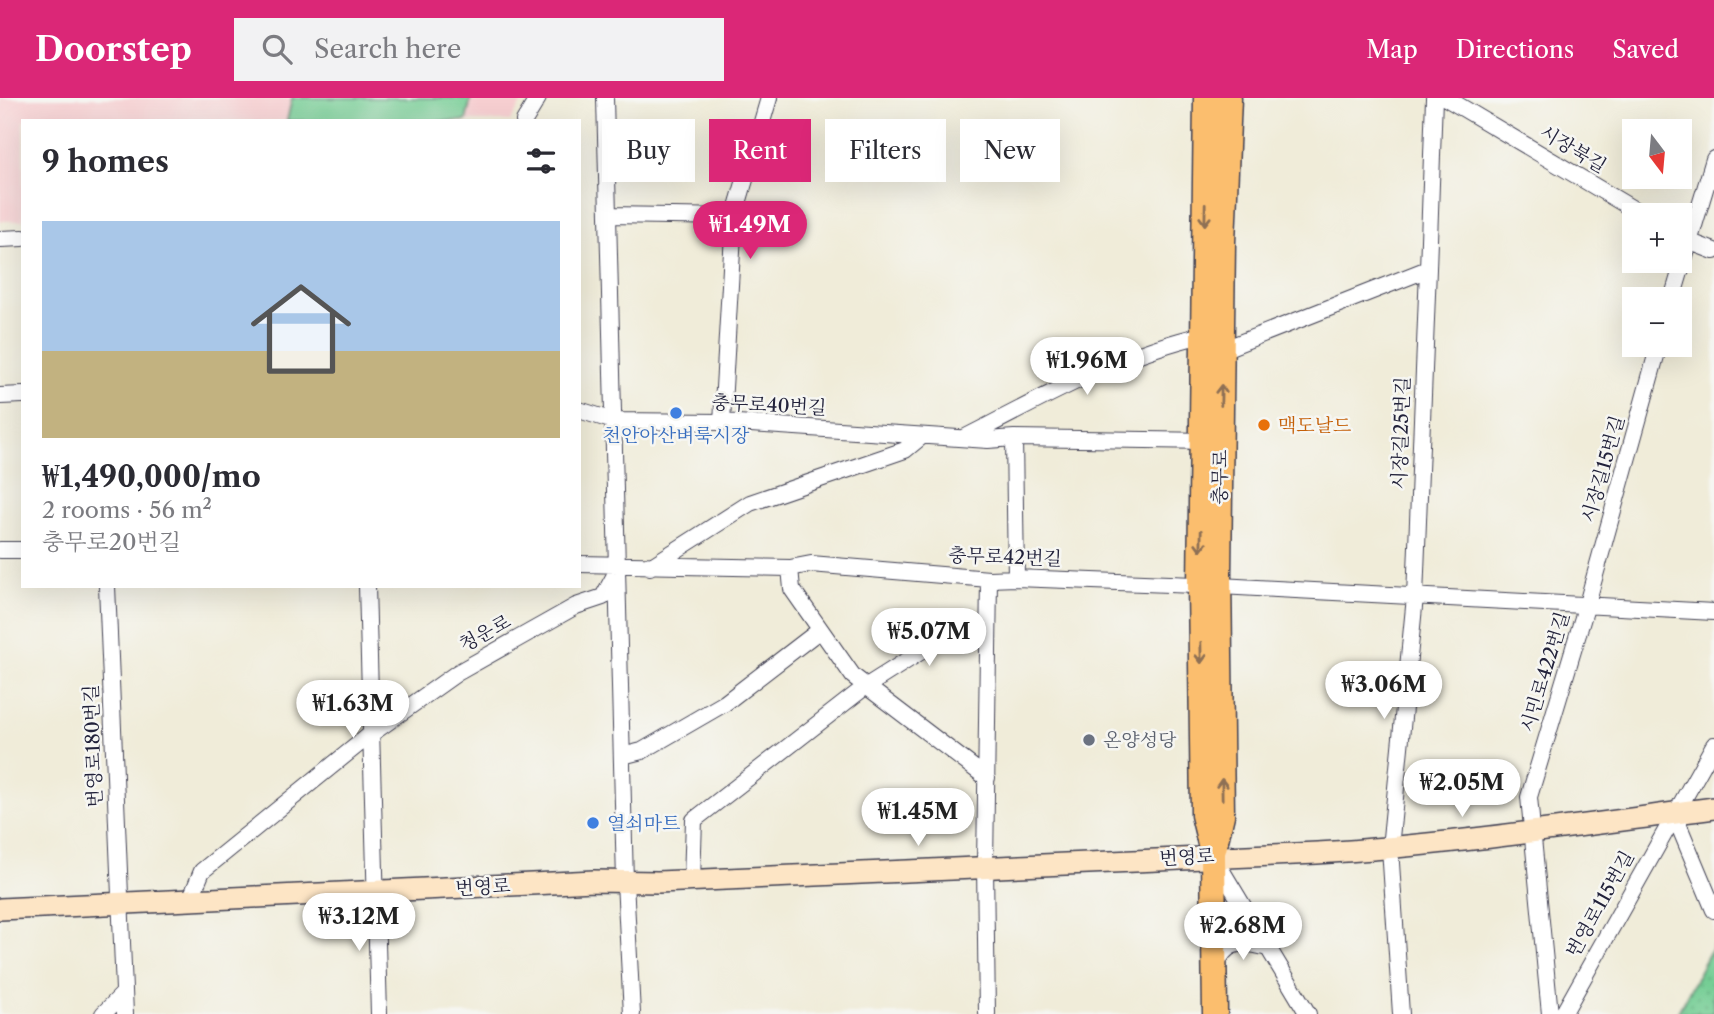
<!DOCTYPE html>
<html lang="en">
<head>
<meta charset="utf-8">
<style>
	body { margin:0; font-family:"Libre Caslon Text","Noto Serif KR",serif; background:#f2f2f3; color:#2b2b33; height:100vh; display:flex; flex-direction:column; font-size:26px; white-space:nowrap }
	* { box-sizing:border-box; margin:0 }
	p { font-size:23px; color:#7c7c81 }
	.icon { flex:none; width:38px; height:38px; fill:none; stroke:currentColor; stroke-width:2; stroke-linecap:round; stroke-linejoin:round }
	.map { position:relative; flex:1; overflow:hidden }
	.side { position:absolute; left:21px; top:21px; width:560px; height:469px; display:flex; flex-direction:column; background:#fff; border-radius:0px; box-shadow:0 7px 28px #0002 }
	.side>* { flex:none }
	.top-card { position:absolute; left:602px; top:21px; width:665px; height:63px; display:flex; gap:14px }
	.needle { width:46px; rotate:164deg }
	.tools { position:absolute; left:1622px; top:21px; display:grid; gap:14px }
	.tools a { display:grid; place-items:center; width:70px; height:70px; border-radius:0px; background:#fff; box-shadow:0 7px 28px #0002; font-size:35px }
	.price { position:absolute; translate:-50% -60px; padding:0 16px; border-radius:24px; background:#fff; color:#222; font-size:23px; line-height:46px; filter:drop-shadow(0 2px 4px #0008) }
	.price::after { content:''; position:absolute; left:50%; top:42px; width:21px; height:16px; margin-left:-10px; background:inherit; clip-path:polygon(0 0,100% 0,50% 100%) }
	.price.selected { background:#db2777; color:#fff }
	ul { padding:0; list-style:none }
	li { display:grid; align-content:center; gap:14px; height:371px; padding:0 21px }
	li span { display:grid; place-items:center; height:217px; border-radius:0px; color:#555 }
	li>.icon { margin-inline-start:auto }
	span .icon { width:126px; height:126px; fill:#fffc; stroke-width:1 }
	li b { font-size:30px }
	h2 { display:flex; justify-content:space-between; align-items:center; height:84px; padding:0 21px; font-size:30px }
	.pill { padding:0 24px; border-radius:0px; background:#fff; box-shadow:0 7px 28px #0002; font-size:24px; line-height:63px }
	.pill.selected { background:#db2777; color:#fff }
	header { display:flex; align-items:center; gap:42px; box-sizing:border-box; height:98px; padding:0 35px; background:#db2777; color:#fff }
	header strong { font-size:33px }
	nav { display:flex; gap:38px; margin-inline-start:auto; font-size:24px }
	.search { width:490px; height:63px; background:#f2f2f3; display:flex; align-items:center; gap:18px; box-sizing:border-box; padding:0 24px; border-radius:0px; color:#7c7c81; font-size:26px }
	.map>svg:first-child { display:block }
	.built { fill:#f7cfd1 }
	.park { fill:url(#park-dots); stroke:#4b7868; stroke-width:2 }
	.garden { fill:#74cd94; stroke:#4b7868; stroke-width:2 }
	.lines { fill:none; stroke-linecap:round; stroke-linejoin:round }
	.street-casing { stroke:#414053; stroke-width:18 }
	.secondary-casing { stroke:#414053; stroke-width:24 }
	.primary-casing { stroke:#414053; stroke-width:27 }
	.street { stroke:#fff; stroke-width:16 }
	.secondary { stroke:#fde5c5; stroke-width:21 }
	.primary { stroke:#fbbe6e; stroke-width:24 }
	.oneway { stroke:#8e7054 }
	.shop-dot { fill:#3f7fe0; stroke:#f6f6f2; stroke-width:2.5 }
	.food-dot { fill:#e8710a; stroke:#f6f6f2; stroke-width:2.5 }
	.worship-dot { fill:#6b7280; stroke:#f6f6f2; stroke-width:2.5 }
	.labels { text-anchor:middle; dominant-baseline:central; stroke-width:5; stroke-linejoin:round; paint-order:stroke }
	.street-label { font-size:19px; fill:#22223b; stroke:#f6f6f2 }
	.food-label { font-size:19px; fill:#c56008; stroke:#f6f6f2; text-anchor:start }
	.shop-label { font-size:19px; fill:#366cbe; stroke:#f6f6f2 }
	.worship-label { font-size:19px; fill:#5b616d; stroke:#f6f6f2; text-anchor:start }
</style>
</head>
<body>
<header>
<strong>Doorstep</strong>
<div class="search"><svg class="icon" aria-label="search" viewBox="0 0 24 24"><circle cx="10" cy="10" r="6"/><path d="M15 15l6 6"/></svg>Search here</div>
<nav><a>Map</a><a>Directions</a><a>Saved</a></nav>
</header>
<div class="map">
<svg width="1714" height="916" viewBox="0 0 1714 916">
	<defs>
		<pattern id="park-dots" width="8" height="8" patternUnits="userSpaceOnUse" patternTransform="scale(1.75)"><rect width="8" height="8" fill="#74cd94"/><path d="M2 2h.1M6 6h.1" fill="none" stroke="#64b080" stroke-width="1.8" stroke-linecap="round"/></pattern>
	</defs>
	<rect width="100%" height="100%" fill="#f6f6f2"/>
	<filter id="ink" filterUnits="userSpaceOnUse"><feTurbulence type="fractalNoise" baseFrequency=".0143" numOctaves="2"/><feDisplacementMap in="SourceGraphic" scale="14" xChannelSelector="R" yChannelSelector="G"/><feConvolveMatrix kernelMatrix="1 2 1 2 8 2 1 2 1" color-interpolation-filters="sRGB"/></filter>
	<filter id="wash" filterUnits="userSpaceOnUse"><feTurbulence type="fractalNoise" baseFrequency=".00686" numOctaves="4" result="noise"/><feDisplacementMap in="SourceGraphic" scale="28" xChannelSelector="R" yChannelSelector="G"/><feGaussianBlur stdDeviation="1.57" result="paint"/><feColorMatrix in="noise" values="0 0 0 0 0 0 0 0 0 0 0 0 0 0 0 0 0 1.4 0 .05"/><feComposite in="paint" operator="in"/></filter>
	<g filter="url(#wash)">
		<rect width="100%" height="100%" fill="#f0ecd9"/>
		<path class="built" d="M0 0H524L511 23H23V123H0Z"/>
		<path class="park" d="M1714 846V916H1677Z"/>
		<path class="garden" d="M292 0H471L466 23H287Z"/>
	</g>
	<g filter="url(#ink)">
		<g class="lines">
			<defs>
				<path id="street" d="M605 0 625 784 632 916
					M1446 0 1643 117
					M524 23 538 0
					M608 117 734 119
					M1680 140 1714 153
					M0 141 23 140
					M1428 171 1434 0
					M1672 201 1714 61
					M1222 252 1428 171 1415 499 1390 750 1401 916
					M0 298 23 297
					M579 312 614 323 722 324 988 342 1014 340 1211 343
					M722 324 734 119 769 0
					M966 339C1043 300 1118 256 1203 237
					M1014 340 1016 480
					M0 452H23
					M579 466 790 470 811 466 989 481 1016 480 1220 488 1714 514
					M650 469 750 405 905 352 922 338
					M790 470 792 491 853 578 987 680
					M107 488 125 916
					M367 488 379 916
					M622 658 642 653 725 605 820 532
					M1674 716 1714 812
					M1216 763 1308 916
					M692 782 694 722 865 589 947 537 987 533
					M190 802 202 773 371 636 457 575 576 508 603 499 616 475
					M1216 870C1224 841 1244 843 1268 850
					M103 916 124 895
					M987 916 985 768 989 481
					M1550 916 1529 699 1587 506 1659 247
					M1563 916 1714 647"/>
				<path id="secondary" d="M0 811 594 783 658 784 1317 755C1450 747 1582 727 1714 710"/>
				<path id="primary" d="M1206 0 1200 487 1203 717 1213 758 1215 916
					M1214 751 1222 717 1219 476 1223 144 1229 0"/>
			</defs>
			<use href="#street" class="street-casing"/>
			<use href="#secondary" class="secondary-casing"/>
			<use href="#primary" class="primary-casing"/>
			<use href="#street" class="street"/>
			<use href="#secondary" class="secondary"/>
			<use href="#primary" class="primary"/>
		</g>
		<defs><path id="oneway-shaft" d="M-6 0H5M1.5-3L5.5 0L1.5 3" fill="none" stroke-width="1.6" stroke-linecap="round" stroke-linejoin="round" transform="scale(1.75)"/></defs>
		<g class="oneway">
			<use href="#oneway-shaft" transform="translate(1205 117) rotate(91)"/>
			<use href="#oneway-shaft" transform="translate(1221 297) rotate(-89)"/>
			<use href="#oneway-shaft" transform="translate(1201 443) rotate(91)"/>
			<use href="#oneway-shaft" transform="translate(1201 555) rotate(89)"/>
			<use href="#oneway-shaft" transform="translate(1222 691) rotate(-91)"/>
		</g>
	</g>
	<g class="shop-dot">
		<circle cx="676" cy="315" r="7"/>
		<circle cx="593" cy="725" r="7"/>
	</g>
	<circle class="food-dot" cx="1264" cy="327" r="7"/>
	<circle class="worship-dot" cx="1089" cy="642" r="7"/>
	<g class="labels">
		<g class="street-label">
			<text transform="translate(1573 51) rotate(31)">시장북길</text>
			<text transform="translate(769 307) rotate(3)">충무로40번길</text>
			<text transform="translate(1401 335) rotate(-88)">시장길25번길</text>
			<text transform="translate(1603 371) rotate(-74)">시장길15번길</text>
			<text transform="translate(1220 379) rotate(-89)">충무로</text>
			<text transform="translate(1005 459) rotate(2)">충무로42번길</text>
			<text transform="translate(485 535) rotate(-29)">청운로</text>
			<text transform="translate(1545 574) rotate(-73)">시민로422번길</text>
			<text transform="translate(93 648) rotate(-92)">번영로180번길</text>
			<text transform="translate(1187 759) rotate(-3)">번영로</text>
			<text transform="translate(483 789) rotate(-3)">번영로</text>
			<text transform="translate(1600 806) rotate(-61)">번영로115번길</text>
		</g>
		<g class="food-label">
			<text x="1278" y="327">맥도날드</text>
		</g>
		<g class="shop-label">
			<text x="676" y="337">천안아산벼룩시장</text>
			<text x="607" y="725" text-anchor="start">열쇠마트</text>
		</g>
		<g class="worship-label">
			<text x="1103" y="642">온양성당</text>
		</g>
	</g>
</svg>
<div class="tools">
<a><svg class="needle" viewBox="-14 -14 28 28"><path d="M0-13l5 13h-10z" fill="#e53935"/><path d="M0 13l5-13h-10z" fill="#7c7c81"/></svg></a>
<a>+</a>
<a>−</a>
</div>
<b class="price selected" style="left:750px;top:163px">₩1.49M</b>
<b class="price" style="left:1087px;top:299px">₩1.96M</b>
<b class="price" style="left:929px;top:570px">₩5.07M</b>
<b class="price" style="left:1384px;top:623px">₩3.06M</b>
<b class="price" style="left:353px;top:642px">₩1.63M</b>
<b class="price" style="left:1462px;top:721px">₩2.05M</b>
<b class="price" style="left:918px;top:750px">₩1.45M</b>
<b class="price" style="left:359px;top:855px">₩3.12M</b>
<b class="price" style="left:1243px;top:864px">₩2.68M</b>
<div class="top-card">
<a class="pill">Buy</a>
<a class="pill selected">Rent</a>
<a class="pill">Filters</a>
<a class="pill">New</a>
</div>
<section class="side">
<h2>9 homes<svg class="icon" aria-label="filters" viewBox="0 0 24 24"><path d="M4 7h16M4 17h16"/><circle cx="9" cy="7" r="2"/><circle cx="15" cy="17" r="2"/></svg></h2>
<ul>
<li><span style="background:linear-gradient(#a9c7e8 60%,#c2b280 0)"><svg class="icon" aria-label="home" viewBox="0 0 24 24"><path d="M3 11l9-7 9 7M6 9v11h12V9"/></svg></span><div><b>₩1,490,000/mo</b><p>2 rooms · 56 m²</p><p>충무로20번길</p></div></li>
</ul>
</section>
</div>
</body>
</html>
